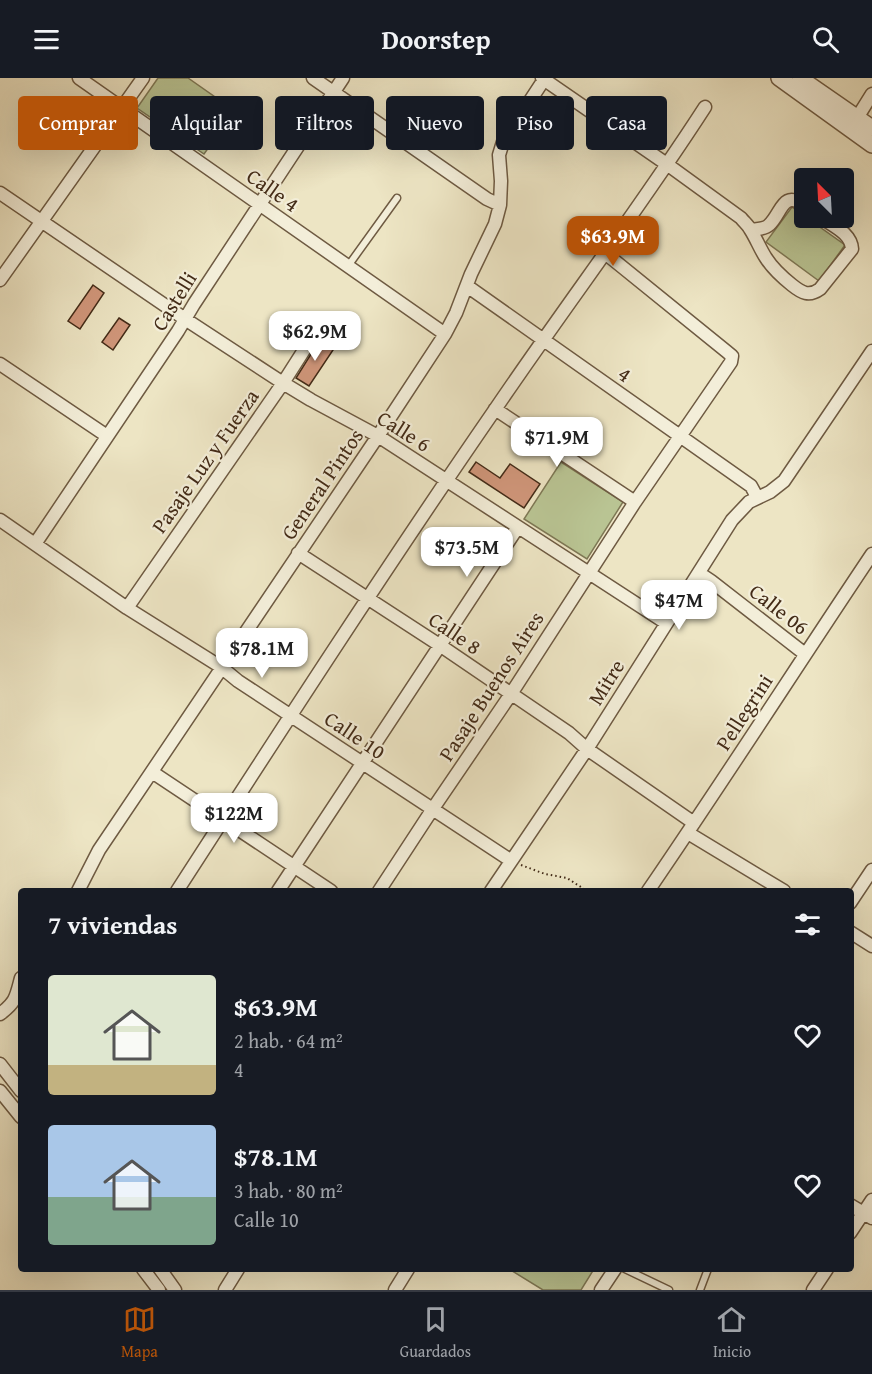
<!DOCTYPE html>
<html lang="es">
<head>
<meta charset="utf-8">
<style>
	body { margin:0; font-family:"Gentium Book Plus",serif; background:#242831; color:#f1f3f6; height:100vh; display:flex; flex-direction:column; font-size:22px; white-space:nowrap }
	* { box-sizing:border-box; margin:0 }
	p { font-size:20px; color:#9ea1a6 }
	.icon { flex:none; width:33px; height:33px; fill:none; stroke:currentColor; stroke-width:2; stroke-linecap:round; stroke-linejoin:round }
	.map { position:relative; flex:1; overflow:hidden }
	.drawer { position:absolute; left:18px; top:810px; width:836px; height:384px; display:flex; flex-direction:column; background:#171b24; border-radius:6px; box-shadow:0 6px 24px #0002 }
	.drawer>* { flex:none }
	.guide { position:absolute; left:18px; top:18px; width:837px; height:54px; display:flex; gap:12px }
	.needle { width:39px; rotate:336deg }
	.controls { position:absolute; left:794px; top:90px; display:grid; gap:12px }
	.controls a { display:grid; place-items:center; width:60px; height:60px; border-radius:6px; background:#171b24; box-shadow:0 6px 24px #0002; font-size:30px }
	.price { position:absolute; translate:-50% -51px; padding:0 14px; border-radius:12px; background:#fff; color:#222; font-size:20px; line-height:39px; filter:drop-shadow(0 2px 3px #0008) }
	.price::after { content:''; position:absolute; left:50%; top:36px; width:18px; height:14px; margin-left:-9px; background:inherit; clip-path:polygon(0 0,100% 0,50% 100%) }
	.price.on { background:#b45309; color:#fff }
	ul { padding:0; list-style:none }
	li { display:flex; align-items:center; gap:18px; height:150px; padding:0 30px }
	li span { display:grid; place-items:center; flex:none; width:168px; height:120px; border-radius:6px; color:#555 }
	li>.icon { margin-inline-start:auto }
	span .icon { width:72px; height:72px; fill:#fffc; stroke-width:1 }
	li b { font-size:26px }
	h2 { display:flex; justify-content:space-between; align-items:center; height:72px; padding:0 30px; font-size:26px }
	.pill { padding:0 21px; border-radius:6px; background:#171b24; box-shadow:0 6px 24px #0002; font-size:21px; line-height:54px }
	.pill.on { background:#b45309; color:#fff }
	header { display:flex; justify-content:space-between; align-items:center; height:78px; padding:0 30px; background:#171b24; font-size:27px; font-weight:800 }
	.dock { display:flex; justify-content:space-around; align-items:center; height:84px; border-top:2px solid #363941; background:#171b24; font-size:16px; color:#9ea1a6 }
	.dock a { display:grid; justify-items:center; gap:3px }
	.dock .on { color:#b45309 }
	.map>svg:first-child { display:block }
	.green { fill:#b9c493; stroke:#7e7855; stroke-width:1.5 }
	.building { fill:#d0967a; stroke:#432b17; stroke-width:1.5 }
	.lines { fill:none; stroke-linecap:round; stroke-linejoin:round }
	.service-casing { stroke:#6e5a42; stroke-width:9 }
	.minor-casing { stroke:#6e5a42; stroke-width:15 }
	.tertiary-casing { stroke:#6e5a42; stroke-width:18 }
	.path { stroke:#432b17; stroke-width:2; stroke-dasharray:1.5 3; stroke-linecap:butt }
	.service { stroke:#f3eed9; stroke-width:6 }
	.minor { stroke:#f3eed9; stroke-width:12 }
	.tertiary { stroke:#f3eed9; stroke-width:15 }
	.labels { text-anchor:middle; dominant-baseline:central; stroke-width:4.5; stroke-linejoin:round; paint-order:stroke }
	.street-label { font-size:21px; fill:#432b17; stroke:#f3eed9 }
</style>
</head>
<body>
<header><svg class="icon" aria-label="menu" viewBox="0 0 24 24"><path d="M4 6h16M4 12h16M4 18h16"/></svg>Doorstep<svg class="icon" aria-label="search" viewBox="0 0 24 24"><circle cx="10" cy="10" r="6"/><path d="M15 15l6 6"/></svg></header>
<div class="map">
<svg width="872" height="1212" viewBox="0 0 872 1212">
	<rect width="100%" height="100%" fill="#ede5c4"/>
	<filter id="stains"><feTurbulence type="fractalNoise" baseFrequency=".00333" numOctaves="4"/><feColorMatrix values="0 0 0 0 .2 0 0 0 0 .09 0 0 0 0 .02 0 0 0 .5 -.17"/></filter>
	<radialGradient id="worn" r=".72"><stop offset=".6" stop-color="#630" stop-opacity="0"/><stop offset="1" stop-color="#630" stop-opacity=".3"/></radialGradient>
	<path class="green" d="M158 0H188L235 33 204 76 137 30Z
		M792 129 804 138V140H807L845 167 819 203 766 164Z
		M561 384 623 424 587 481 524 441Z
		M509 1191H594L581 1212H543Z"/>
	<path class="building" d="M93 207 104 215 80 251 68 243Z
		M119 240 130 247 113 272 102 264Z
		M321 260 335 269 309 308 296 300Z
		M476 384 500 400 510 386 540 406 524 430 469 394Z"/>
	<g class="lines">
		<defs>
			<path id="service" d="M348 188 397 120
				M625 1191 669 1212
				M700 1212 708 1191"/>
			<path id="minor" d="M79 0 445 256
				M313 0 487 121 500 127
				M542 0 668 87 741 140C744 144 748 147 750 151 756 160 760 171 766 180 773 191 782 199 792 207 802 215 809 219 820 211L852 171C851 155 833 148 822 140
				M857 40 872 16
				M0 115 185 241 283 305 311 322 378 358 666 545
				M751 152C757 151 765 151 769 147 782 135 782 112 804 127
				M0 202 143 0
				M467 208 751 408 757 419
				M0 286 107 358
				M495 331 635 424
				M0 442 127 530 221 589 238 603 510 782
				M35 466 178 253 194 226 343 0
				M298 475 441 568 569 655 587 671 694 745
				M699 495 711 503 805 576
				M127 530 283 305 313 258
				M152 694 331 813
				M688 755 784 813
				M78 813 99 772 378 358 445 256 456 235 471 196 495 146 500 127 501 103 499 77 503 64 545 0
				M177 813C281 652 385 491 494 333 563 231 638 133 705 29
				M278 813 518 449
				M379 813 432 732 511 616 635 424 731 284 732 278 726 273 605 175
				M491 813 587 671 732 442 749 424 770 414 784 403 872 273
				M648 813C724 702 797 588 872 476
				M850 825 872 792
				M850 854 872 868
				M0 936C16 924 16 919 21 900
				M0 986 21 1013
				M0 1013 21 1039
				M850 1127 872 1140
				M850 1155 872 1122
				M143 1191 159 1212
				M160 1191 175 1212
				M225 1212 238 1191
				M395 1212 408 1191
				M601 1212 615 1191
				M813 1212 827 1191"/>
			<path id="tertiary" d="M779 0 872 67
				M800 0 872 50"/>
		</defs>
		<use href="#service" class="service-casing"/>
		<use href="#minor" class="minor-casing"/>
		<use href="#tertiary" class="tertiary-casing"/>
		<path class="path" d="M521 787 545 796 567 800 587 813"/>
		<use href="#service" class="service"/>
		<use href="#minor" class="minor"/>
		<use href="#tertiary" class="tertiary"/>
	</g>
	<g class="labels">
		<g class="street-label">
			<text transform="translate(273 112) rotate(35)">Calle 4</text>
			<text transform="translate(174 223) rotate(-58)">Castelli</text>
			<text transform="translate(625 296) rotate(35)">4</text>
			<text transform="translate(404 353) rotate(32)">Calle 6</text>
			<text transform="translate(205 383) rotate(-55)">Pasaje Luz y Fuerza</text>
			<text transform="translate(322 406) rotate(-56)">General Pintos</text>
			<text transform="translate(779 531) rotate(38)">Calle 06</text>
			<text transform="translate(455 555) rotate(34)">Calle 8</text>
			<text transform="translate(606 604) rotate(-58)">Mitre</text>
			<text transform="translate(491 608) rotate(-57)">Pasaje Buenos Aires</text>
			<text transform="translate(744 634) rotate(-57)">Pellegrini</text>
			<text transform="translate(355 657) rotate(34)">Calle 10</text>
		</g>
	</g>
	<rect width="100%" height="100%" filter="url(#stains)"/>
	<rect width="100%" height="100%" fill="url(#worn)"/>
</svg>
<div class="controls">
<a><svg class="needle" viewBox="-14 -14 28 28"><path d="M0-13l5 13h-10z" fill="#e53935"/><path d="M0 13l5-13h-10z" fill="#9ea1a6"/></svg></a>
</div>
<b class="price on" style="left:613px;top:189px">$63.9M</b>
<b class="price" style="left:315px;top:284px">$62.9M</b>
<b class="price" style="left:557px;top:390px">$71.9M</b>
<b class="price" style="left:467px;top:500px">$73.5M</b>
<b class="price" style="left:679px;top:553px">$47M</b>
<b class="price" style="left:262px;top:601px">$78.1M</b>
<b class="price" style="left:234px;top:766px">$122M</b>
<div class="guide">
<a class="pill on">Comprar</a>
<a class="pill">Alquilar</a>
<a class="pill">Filtros</a>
<a class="pill">Nuevo</a>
<a class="pill">Piso</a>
<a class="pill">Casa</a>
</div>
<section class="drawer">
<h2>7 viviendas<svg class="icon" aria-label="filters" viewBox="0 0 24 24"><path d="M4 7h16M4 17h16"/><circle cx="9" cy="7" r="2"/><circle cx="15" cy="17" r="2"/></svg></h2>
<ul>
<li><span style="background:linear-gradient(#dfe7d0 75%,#c2b280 0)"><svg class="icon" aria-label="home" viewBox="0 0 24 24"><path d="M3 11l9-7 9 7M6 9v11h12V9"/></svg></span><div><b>$63.9M</b><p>2 hab. · 64 m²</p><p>4</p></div><svg class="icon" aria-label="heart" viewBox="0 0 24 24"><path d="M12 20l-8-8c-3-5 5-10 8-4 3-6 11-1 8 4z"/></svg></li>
<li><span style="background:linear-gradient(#a9c7e8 60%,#7fa58c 0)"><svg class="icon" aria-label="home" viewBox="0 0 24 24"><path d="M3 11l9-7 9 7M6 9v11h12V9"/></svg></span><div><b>$78.1M</b><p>3 hab. · 80 m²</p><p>Calle 10</p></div><svg class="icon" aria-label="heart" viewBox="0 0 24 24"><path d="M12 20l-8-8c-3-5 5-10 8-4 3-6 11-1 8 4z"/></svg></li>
</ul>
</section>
</div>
<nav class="dock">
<a class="on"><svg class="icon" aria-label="map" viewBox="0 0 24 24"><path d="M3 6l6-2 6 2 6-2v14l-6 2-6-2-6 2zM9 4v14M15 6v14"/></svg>Mapa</a>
<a><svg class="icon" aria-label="saved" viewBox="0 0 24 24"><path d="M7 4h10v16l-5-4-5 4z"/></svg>Guardados</a>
<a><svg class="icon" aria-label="home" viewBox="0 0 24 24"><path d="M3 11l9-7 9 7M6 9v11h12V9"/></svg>Inicio</a>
</nav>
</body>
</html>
